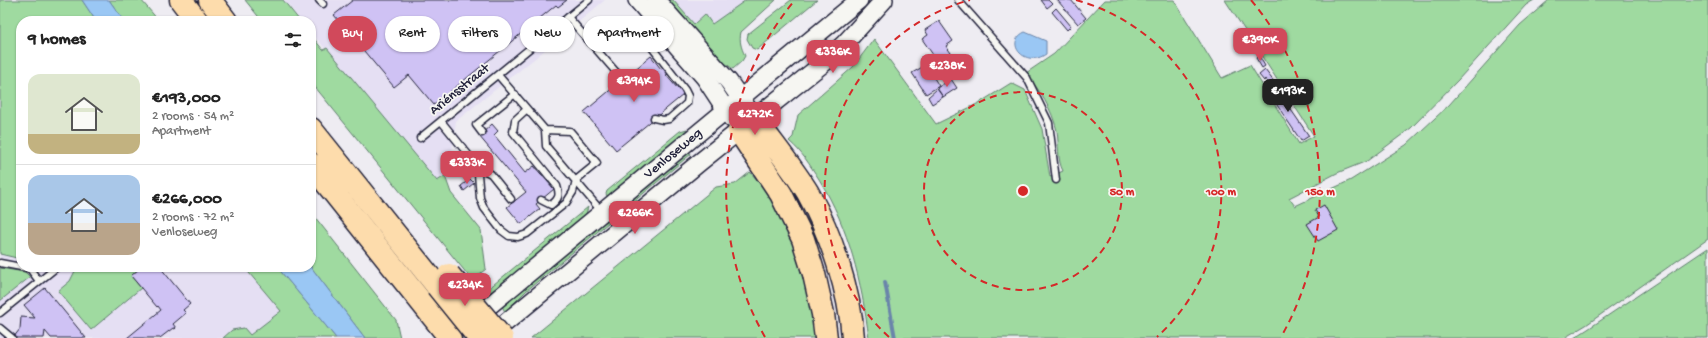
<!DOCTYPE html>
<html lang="en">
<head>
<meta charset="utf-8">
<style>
	body { margin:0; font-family:"Gochi Hand",sans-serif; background:#f6f6f6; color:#222; height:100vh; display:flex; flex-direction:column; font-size:15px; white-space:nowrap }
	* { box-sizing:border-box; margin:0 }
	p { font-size:13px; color:#767676 }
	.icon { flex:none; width:22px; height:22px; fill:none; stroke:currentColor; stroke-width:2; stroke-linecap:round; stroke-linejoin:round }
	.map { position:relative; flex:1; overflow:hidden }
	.panel { position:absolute; left:16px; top:16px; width:300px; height:256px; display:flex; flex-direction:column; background:#fff; border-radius:16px; box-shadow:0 1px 3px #0004 }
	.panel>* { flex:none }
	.guide { position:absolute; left:328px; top:16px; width:380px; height:36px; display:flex; gap:8px }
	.price { position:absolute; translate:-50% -34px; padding:0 9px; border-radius:8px; background:#d1495b; color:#fff; font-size:13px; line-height:26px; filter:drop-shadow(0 1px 2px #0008) }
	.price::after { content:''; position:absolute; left:50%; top:24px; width:12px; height:9px; margin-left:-6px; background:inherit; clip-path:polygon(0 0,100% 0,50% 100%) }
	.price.current { background:#222; color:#fff }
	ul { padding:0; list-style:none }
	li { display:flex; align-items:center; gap:12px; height:100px; padding:0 12px }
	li+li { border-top:1px solid #e0e0e0 }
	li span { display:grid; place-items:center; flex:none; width:112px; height:80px; border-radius:12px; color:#555 }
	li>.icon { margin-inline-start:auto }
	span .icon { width:48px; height:48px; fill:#fffc; stroke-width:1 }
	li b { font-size:17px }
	h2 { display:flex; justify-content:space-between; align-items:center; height:48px; padding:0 12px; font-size:17px }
	.pill { padding:0 14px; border-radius:18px; background:#fff; box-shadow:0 1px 3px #0004; font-size:14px; line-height:36px }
	.pill.current { background:#d1495b; color:#fff }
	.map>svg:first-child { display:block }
	.built { fill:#e5dff3 }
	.green { fill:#9fdaa0; stroke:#607e6e }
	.water { fill:#9ac7f4; stroke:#6a85aa }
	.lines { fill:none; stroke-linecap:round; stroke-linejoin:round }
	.stream { stroke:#6a85aa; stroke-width:4 }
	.building { fill:#cfc2f4; stroke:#22223b }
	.service-casing { stroke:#22223b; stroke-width:9 }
	.secondary-casing { stroke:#22223b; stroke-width:20 }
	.motorway-casing { stroke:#22223b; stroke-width:25 }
	.service { stroke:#f6f6f2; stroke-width:6 }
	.secondary { stroke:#f6f6f2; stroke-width:17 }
	.motorway { stroke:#fddcac; stroke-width:22 }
	.motorway-bridge-casing { stroke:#22223b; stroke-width:25; stroke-linecap:butt }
	.motorway-bridge { stroke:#fddcac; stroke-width:22 }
	.ring { fill:none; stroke:#d62828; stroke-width:2; stroke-dasharray:7 5 }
	.labels { text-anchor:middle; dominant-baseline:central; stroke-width:3.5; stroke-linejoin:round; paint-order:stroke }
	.street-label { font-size:14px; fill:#22223b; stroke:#f6f6f2 }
	.centre { fill:#d62828; stroke:#f6f6f2; stroke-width:2 }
	.ring-label { font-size:12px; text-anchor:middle; font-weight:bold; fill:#d62828; stroke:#f6f6f2; stroke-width:3.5; stroke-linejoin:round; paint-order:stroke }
</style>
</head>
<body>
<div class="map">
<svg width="1708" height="338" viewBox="0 0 1708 338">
	<rect width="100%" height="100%" fill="#eeecf2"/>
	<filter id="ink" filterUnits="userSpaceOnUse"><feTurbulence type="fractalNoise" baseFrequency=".025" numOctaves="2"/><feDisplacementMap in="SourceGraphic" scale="8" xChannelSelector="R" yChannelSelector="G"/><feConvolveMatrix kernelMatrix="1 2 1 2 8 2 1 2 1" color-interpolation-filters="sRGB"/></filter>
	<g filter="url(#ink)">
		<path class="built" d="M0 0 21 21V267H263L313 338H0Z
			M284 0H605L534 59 456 121 450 167 437 182 311 32V21H301Z
			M625 0H765L693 74Z"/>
		<path class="green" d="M0 0H82L96 21H21V259L0 254Z
			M109 0H141L159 21H124Z
			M245 0H283L300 21H262Z
			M667 0H673L694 24 705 14 712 24 746 0H776L741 32C739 41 741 47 745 56L742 61 733 69 718 58Z
			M791 0H817L757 50 752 48 747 39 748 34Z
			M1105 0H1174L1222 78 1250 65 1299 144 1314 136 1225 0H1534L1526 5 1458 80 1411 128 1367 161 1337 173 1289 198 1295 206 1351 180 1406 145 1449 105 1520 25 1549 0H1708V239L1586 325 1564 338H869C861 280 850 230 819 179 809 164 803 153 789 141L793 137 798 115 853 67 874 39 936 124 979 103 1011 83 1025 90 1042 129 1050 177 1063 171C1057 160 1059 144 1057 131 1052 109 1040 91 1026 73L1054 54Z
			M311 35 323 50 327 48 437 181 445 176 451 193 481 230 486 269 472 280 311 82Z
			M687 129V131L609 196H607L606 194 607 191 680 131Z
			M688 150 691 154 526 291 505 312 502 306 521 287Z
			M750 172C758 181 767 190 773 201 795 239 812 294 815 338H531L716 187 735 184Z
			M588 207 586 214 492 293 488 289Z
			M311 212 396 320 400 338H365L311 267Z
			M1708 248V338H1574L1588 329Z
			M77 267H141L131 276 141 288 91 330 58 291 70 281Z
			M244 267H277L336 338H223L232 330 244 328 250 335 281 311Z
			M0 268 25 272 30 277 0 301Z"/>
		<path class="water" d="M82 0H109L124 21H96Z
			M1025 32 1046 41V54C1025 69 1003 42 1025 32Z
			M277 267H311L365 338H336Z"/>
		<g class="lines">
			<path class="stream" d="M885 282 895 338"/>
		</g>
		<path class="building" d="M353 0H567L558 7 556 5 434 105 409 75 394 87 334 15Z
			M1041 0H1048L1052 4 1047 8Z
			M1057 0H1071L1086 18 1078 24Z
			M1056 8 1071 26 1067 30 1052 12Z
			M939 21 953 41 946 46 951 53 938 62 922 39 928 35 925 30Z
			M651 56 661 69 663 68 668 74 666 75 678 89 679 87 683 95 616 150 584 112Z
			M1259 56 1265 66 1262 68 1256 58Z
			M926 65 939 86 926 94 912 73Z
			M1265 70 1275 83 1270 86 1265 79 1264 81 1259 75Z
			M951 79 957 88 943 97 937 88Z
			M1274 85 1309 136 1301 141 1267 90Z
			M937 89 943 97 932 104 928 97Z
			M492 124 498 131 494 135 495 136 525 173 534 166 554 189 536 204 540 209 521 224 507 207 526 192 479 136Z
			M470 179 474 183 464 191 461 186Z
			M1324 205 1338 230 1318 241 1307 224 1319 217 1315 210Z
			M141 267H160L190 304 183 310 186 313 173 324 176 328 175 329 173 328 160 338H127L161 310 158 306 157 307 131 276Z
			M45 288 86 338H51L45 331 44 338H13L20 329 21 317 35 318 24 305Z"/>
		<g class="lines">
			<defs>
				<path id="service" d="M319 0 323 4
					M958 0 1027 78 1049 123 1056 180
					M568 17 623 80
					M639 31 685 90 688 96 687 103 669 119 663 120 654 118
					M527 109 515 120 513 132 557 186C560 195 559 199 551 205L541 200
					M441 121 471 158 478 174 480 198 484 208 501 230 509 236 518 237 527 234 566 203 573 192 576 180 597 163 570 131 545 130 498 75
					M545 130 546 146 602 212
					M482 133 476 125 515 94
					M420 138 589 0
					M473 164 491 174 511 199
					M0 263 21 267
					M22 267 30 269 39 281
					M0 313 57 267
					M0 328 12 338"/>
				<g id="secondary">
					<path d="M637 0 705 78 732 119"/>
					<path d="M656 0 729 82 755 119"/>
					<path id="s1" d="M472 320 859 0"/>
					<path d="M487 338 700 162 825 62 845 43 884 0"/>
				</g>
				<path id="motorway" d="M181 0 197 21
					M210 0 226 21
					M755 119C772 143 792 167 808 193 831 234 850 291 853 338
					M311 129 437 286
					M739 131 781 194 803 239 814 274 823 314 826 338
					M311 164 450 338"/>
			</defs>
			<use href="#service" class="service-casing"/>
			<use href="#secondary" class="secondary-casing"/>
			<use href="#motorway" class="motorway-casing"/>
			<use href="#service" class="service"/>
			<use href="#secondary" class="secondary"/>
			<use href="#motorway" class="motorway"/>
			<defs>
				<path id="motorway-bridge" d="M449 275 502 338
					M437 286 479 338"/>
			</defs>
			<use href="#motorway-bridge" class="motorway-bridge-casing"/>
			<use href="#motorway-bridge" class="motorway-bridge"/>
		</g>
	</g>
	<g class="ring">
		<circle cx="1023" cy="191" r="99"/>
		<path d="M889 337A198 198 0 0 1 970 0M1076 0A198 198 0 0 1 1157 337"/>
		<path d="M765 337A297 297 0 0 1 795 0M1251 0A297 297 0 0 1 1281 337"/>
	</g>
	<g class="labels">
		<g class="street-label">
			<text transform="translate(460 90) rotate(-39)">Ariénsstraat</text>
			<text stroke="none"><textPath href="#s1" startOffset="261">Venloseweg</textPath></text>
		</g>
	</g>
	<circle cx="1023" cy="191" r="6" class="centre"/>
	<g class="ring-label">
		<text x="1122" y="195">50 m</text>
		<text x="1221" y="195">100 m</text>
		<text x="1320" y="195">150 m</text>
	</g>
</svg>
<b class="price" style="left:1260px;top:62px">€390K</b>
<b class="price" style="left:833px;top:74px">€336K</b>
<b class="price" style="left:947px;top:88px">€238K</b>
<b class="price" style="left:634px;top:103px">€394K</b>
<b class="price current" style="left:1288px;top:113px">€193K</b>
<b class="price" style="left:755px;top:136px">€272K</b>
<b class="price" style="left:467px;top:185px">€333K</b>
<b class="price" style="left:635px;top:235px">€266K</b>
<b class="price" style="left:465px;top:307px">€234K</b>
<div class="guide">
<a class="pill current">Buy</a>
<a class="pill">Rent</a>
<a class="pill">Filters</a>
<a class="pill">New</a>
<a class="pill">Apartment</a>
</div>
<section class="panel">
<h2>9 homes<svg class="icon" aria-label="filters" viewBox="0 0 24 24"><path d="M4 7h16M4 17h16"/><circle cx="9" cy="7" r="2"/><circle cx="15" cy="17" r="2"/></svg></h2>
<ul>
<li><span style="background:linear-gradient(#dfe7d0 75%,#c2b280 0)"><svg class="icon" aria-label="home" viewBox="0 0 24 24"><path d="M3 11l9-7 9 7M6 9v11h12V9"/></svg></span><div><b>€193,000</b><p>2 rooms · 54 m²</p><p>Apartment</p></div></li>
<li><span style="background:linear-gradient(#a9c7e8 60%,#b9a48a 0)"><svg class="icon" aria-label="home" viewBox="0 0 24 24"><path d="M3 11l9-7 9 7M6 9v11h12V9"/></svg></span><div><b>€266,000</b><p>2 rooms · 72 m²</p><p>Venloseweg</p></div></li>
</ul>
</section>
</div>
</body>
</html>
